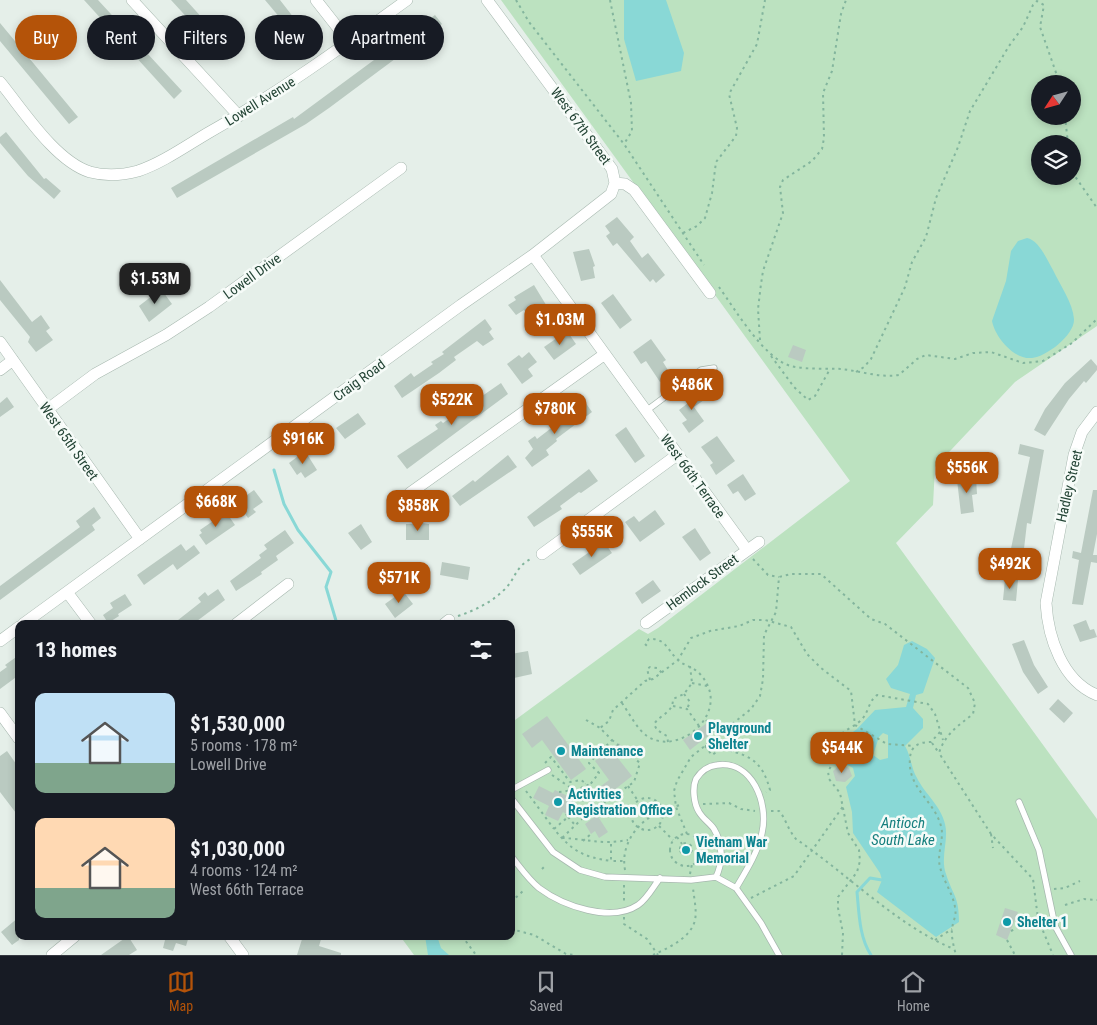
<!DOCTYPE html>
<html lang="en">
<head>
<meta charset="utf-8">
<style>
	body { margin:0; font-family:"Roboto Condensed",sans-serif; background:#20242c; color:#f1f3f6; height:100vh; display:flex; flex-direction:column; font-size:19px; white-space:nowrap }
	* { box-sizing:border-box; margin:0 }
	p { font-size:16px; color:#9ea1a6 }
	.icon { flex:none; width:28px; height:28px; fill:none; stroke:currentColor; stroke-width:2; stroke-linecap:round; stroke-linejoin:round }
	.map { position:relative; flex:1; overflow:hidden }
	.sheet { position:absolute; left:15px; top:620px; width:500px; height:320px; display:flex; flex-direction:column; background:#171b24; border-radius:10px; box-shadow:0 2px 8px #0003 }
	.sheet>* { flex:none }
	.hud { position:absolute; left:15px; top:15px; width:500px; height:45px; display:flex; gap:10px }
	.needle { width:32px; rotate:234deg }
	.controls { position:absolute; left:1031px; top:75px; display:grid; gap:10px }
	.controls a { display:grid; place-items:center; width:50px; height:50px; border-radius:50%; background:#171b24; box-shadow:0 2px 8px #0003; font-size:25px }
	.price { position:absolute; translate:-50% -42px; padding:0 11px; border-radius:10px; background:#b45309; color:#fff; font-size:16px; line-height:32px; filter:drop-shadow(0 1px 2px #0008) }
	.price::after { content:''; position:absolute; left:50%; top:30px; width:15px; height:11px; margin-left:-8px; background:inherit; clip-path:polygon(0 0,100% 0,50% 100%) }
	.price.active { background:#222; color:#fff }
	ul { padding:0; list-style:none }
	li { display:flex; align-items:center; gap:15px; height:125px; padding:0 20px }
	li span { display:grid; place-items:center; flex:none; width:140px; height:100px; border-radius:10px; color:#555 }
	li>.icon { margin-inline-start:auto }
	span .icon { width:60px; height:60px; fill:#fffc; stroke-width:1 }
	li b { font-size:21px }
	h2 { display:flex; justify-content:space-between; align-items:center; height:60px; padding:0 20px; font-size:21px }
	.chip { padding:0 18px; border-radius:22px; background:#171b24; box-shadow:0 2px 8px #0003; font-size:18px; line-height:45px }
	.chip.active { background:#b45309; color:#fff }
	.menu { display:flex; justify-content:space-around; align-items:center; height:70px; border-top:1px solid #363941; background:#171b24; font-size:14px; color:#9ea1a6 }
	.menu a { display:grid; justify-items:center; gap:2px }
	.menu .active { color:#b45309 }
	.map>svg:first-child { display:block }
	.green { fill:#bce2c0; fill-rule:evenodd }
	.water { fill:#89d8d6; fill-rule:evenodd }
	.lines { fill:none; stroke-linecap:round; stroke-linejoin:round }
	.stream { stroke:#89d8d6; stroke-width:3 }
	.building { fill:#bacac1 }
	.lane-casing { stroke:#a7b8af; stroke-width:7 }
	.street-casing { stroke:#a7b8af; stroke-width:12 }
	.path { stroke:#83b59d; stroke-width:2; stroke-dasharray:2.5 4; stroke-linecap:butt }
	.lane { stroke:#fff; stroke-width:5.5 }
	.street { stroke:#fff; stroke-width:11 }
	.culture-dot { fill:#0f9aa8; stroke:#f6fbf8; stroke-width:2 }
	.labels { text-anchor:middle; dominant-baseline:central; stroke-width:5; stroke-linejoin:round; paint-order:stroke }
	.street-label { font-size:14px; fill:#224334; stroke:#f6fbf8 }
	.culture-label { font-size:14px; font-weight:bold; fill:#0d838f; stroke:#f6fbf8; text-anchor:start }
	.water-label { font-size:15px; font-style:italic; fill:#167f7e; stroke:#f6fbf8 }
</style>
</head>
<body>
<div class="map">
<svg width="1097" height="955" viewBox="0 0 1097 955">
	<rect width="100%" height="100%" fill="#e5efe9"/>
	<path class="green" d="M501 0H1097V326L1015 382 935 467 933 505 896 543 1097 819V955H414L400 936H511V723L639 629 648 634 658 628 850 481ZM1040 84H1072V116H1040ZM1040 144H1072V176H1040Z"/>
	<path class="water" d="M624 0H666L684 53 681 71 636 81 624 39Z
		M1027 238C1039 240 1047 260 1053 270 1060 285 1073 303 1074 319 1075 335 1046 357 1032 358 1014 360 995 337 992 321L1006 281 1011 251 1018 241Z
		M912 641 927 649 935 658 923 693 916 695 913 708 923 719V728L905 746C911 756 911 768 917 778 925 794 941 806 945 824 949 840 940 857 946 874 953 896 959 896 959 922L936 937 877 892 882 880 880 873 853 833 852 812 846 787 855 776 853 768 841 761 839 742 857 729 875 710 906 707 910 694 891 688 886 679 898 665 904 645ZM883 733 888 735V758L880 760 873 755 879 737Z
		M425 936H437L441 948 449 955H428Z"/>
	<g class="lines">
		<path class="stream" d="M274 470 284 504 298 530 331 572 326 587 337 624
			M871 955C859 937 859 912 857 892L870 878 882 880"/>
	</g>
	<path class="building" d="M84 0H98L182 91 174 99Z
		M171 0H186L232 51 224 58Z
		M265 0H280L294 18 286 25Z
		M435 15 442 24 329 108 306 124 177 198 171 188 293 117 294 119Z
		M0 23 78 117 69 124 0 41Z
		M6 132 44 179 46 178 61 191 54 199 28 176 0 143V137Z
		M617 217 634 237 630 241 642 258 648 253 665 275 656 283 653 279 650 282 617 243 613 246 606 236 610 233 605 226Z
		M589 249 595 266 593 267 595 278 581 281 573 252Z
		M0 280 32 322 41 315 50 328 46 331 53 340 36 352 28 342 30 337 0 300Z
		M534 285 551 313 535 325 524 310 516 315 508 305 516 300 514 297Z
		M161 289 172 304 149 322 139 306Z
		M613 294 632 320 620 329 601 303Z
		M485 319 492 329 489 332 494 339 483 346 477 341 454 357 456 360 439 373 402 398 394 386 411 373 414 377 433 364 431 362 444 354 442 352Z
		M567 331 576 344 554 360 544 347Z
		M651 339 666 360 663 362 671 375 660 382 646 361 641 364 633 352Z
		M793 345 806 350 802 362 788 357Z
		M529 352 537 362 528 369 533 376 522 384 507 364 519 355 522 358Z
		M1091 359 1097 366V370L1086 383 1084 381 1069 399 1045 436 1034 430 1045 409 1065 383Z
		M501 383 508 394 407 469 397 456 438 429 435 425 441 421 443 423Z
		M695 388 704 400 694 407 704 421 689 433 682 423 687 420 679 410 688 403 683 397Z
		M7 397 14 407 0 417V403Z
		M585 402 592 412 556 439 557 441 546 450 549 455 532 467 525 458 533 449 528 441 535 436 537 439Z
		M358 413 366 424 345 439 336 428Z
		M626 427 645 456 635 463 615 435Z
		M717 436 735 461 716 475 710 465 713 463 701 447Z
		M1020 444 1044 450 1031 524 1027 523 1022 566 1008 563 1030 457 1018 454Z
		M305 451 317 470 305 478 301 472 297 475 289 463Z
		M508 455 517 467 460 506 452 496 473 480 475 482Z
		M589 469 598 481 581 493 579 492 560 506 562 509 534 527 527 517Z
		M743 474 756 494 745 501 738 491 733 494 727 485Z
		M976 478 977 494 972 495 974 512 961 514 957 480Z
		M254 490 263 502 253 509 256 512 248 518 237 502Z
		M1093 490H1097V534L1093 555H1097V563L1091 562 1083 605 1072 604 1079 560 1072 558 1073 551 1081 553Z
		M94 507 101 518 92 525 95 530 0 600V586L80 527 76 521Z
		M655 510 665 524 640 542 625 522 634 516 639 522Z
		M226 512 235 525 206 545 199 535 202 533 200 530Z
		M414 522 429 524V540H406V524H414Z
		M361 524 372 542 361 550 348 533Z
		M695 528 711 553 700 561 682 537Z
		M285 530 294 543 276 556 278 560 261 572 262 574 236 591 230 581 261 558 259 555 267 549 264 545Z
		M604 542 612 553 580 575 572 564Z
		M181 544 186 551 194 545 200 553 177 570 173 564 144 585 137 575Z
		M442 562 470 567 468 580 440 575Z
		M1005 579 1018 580 1016 601 1003 600Z
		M653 580 661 591 642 604 635 593Z
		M218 589 225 600 193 624H173L201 602 198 598 205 592 208 596Z
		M403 591 413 604 395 618 385 604Z
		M125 594 132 605 118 614 119 616 108 623 103 615 113 608 110 603Z
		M1086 620 1090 630 1094 629 1097 637 1080 642 1073 625Z
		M1024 640 1034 665 1048 687 1038 694 1023 672 1012 644Z
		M528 651 532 674 514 678 511 654Z
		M19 655V675L0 689V672L7 667 5 665Z
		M1058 699 1073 713 1064 723 1049 709Z
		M547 716 586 769 571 780 542 740 532 748 522 734Z
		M707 723 713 732 690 750 683 740Z
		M619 743 625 752 617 757 632 776 604 798 597 789 609 780 595 761Z
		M7 751 19 768V817L0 792V756Z
		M841 764 849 768 852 776 845 782 836 781 833 771Z
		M539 786 553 793 555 790 574 799 566 814 563 812 558 821 545 815 549 806 533 798Z
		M597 815 608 832 599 838 595 831 591 834 585 824Z
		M1005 908 1018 912 1007 940 996 935Z
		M19 917V940L12 945 1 932Z
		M128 936 137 950 129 955H101Z
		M160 936H189L186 946 176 943 173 951 163 948 165 940 159 938Z
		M303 936H322L319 946 341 953V955H297Z"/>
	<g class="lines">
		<defs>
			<path id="lane" d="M646 411 701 370 714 368
				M511 790 548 770
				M511 798 553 852 580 870 605 877 691 880 716 877 736 888 761 923 779 955
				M1019 802 1039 850 1055 926 1071 955
				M511 856C520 867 528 879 539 888 563 906 611 923 638 905 647 899 653 887 660 878
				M716 877C723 862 723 844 714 829 710 823 703 819 699 812 694 804 692 788 696 779 701 771 708 766 717 765 752 760 769 803 762 833 758 852 746 871 736 888"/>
			<path id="street" d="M132 0 239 116
				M316 0 349 42
				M0 82C23 110 55 161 90 172 105 176 123 175 138 171 162 163 186 146 208 133 278 93 342 47 407 0
				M615 183 625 184 634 190 710 293
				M533 255 747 550
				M0 342 140 539
				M0 370 13 360
				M48 409 95 374 166 335 209 307 401 168
				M1097 412 1082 432 1074 455 1046 603C1048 637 1062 681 1097 695
				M410 493 605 354
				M542 554 677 455
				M67 592 91 624
				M646 623 759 542
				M23 624 461 305 533 255 611 194 615 183 612 169 487 0
				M236 624 288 584
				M444 624 449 620
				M0 641 19 627
				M0 713 19 739
				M229 936 243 955
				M52 955 75 936"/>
		</defs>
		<use href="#lane" class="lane-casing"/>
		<use href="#street" class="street-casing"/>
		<path class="path" d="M516 0 529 22 624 144 704 265
			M610 0 631 103 632 131 624 144
			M1065 116 1068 144
			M1072 172 1097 208
			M683 233 697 226 705 218 712 193 716 162 736 136 737 128 729 94 757 44 765 0
			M719 287C735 309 764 359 791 366 807 370 825 368 841 369 860 371 880 378 899 375L917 359 926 355 955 359 973 353 991 352 1023 363 1043 361 1072 343 1097 319
			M760 340 758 309 761 284 763 271 783 213 780 187 783 180 812 161 822 149 824 138 823 93 832 71 841 14 846 0
			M771 356 794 387 808 400 815 396 830 369
			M856 372 864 367 871 359 905 287 912 262 926 237 936 198 958 147 970 111 1009 46 1023 27 1033 5 1037 1 1044 5 1040 27 1060 84
			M753 559 768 575 779 577
			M458 616C476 610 492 602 505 589 516 578 515 566 533 558
			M650 680 647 669 650 667 657 668 662 673
			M692 683 707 686
			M684 694 690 702 687 709
			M622 703C629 713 637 729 647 736 679 758 734 711 700 674 694 667 684 666 678 660 667 650 666 638 649 639L645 644 647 646
			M673 706 687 709 699 726
			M586 720 600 728
			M706 720 727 750C753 756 763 764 770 790L766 792
			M940 732 931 742C920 742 911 745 910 758 907 788 934 800 941 826 944 836 939 849 939 860 940 877 952 890 955 907 957 916 953 920 952 929 951 936 954 948 956 955
			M612 740 640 763 634 782 605 802 589 786 599 773 589 763 612 740 600 728 609 721 613 710 645 681 653 679 678 660 691 638 710 631 739 626 753 620H765L791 627 807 654 821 668 851 691 855 725 887 744 914 746
			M668 742 667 736 657 730 654 724C661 714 673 713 673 699L684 694 692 683 690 666
			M932 743 939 753
			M705 746 712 755 721 749 727 750
			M705 746 720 749
			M545 763 551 757 570 782 581 780 589 786
			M552 775 574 790 583 799V818L562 838
			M628 786 638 801
			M591 789 586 796 599 814 623 816 630 814
			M526 791 554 829
			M559 792 574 790
			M571 797 586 784
			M631 814a16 16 0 1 1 32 0a16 16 0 1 1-32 0Z
			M703 804 729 803 741 809 755 811
			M771 811H779C785 817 788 830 796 839 846 873 899 927 954 949
			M566 814 568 817 554 829C572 851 583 857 611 861
			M568 817 575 825
			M659 826 673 840
			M687 834 676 807 674 791 677 781 691 757 751 709 760 696 763 679 764 635 776 612 779 577 791 574H821L871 619 885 624 968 688 975 703 973 714C958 726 945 734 939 753L991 834 1033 879 1038 919 1053 955
			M991 834 993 848
			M670 850a16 16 0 1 1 32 0a16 16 0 1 1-32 0Z
			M677 837 682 844
			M562 838C588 839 600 845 628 840
			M583 841 592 833
			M680 849a6 6 0 1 1 12 0a6 6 0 1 1-12 0Z
			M611 844V861H624
			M542 869 545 866
			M625 870C620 843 639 820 663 810 669 807 676 807 682 804
			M690 874 692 864
			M624 885V903
			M1054 889 1065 888 1080 881
			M751 898 794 876 844 805
			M511 902 523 891
			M1065 905 1084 899 1097 900
			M624 917V924L647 939 658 955
			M511 929 534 935 566 954 574 955
			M1011 931 1022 925 1041 927
			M462 936 476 955
			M935 940 952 929
			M1007 940 1015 955
			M653 955C668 948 691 938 695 920 697 911 694 898 693 888
			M842 955 843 933 838 908V897L857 872 860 861 859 850 848 833 840 793 829 779 828 771C838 757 831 752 836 741 841 730 856 727 863 718 869 710 869 701 877 695L928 704 935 714 943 740"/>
		<use href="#lane" class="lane"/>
		<use href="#street" class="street"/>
	</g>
	<g class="culture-dot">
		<circle cx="698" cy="736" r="5"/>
		<circle cx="561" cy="751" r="5"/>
		<circle cx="558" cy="802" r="5"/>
		<circle cx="686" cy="850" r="5"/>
		<circle cx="1007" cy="922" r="5"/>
	</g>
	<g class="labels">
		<g class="street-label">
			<text transform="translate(260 101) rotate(-32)">Lowell Avenue</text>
			<text transform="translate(581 126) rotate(54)">West 67th Street</text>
			<text transform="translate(252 276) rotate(-36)">Lowell Drive</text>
			<text transform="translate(359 380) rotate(-36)">Craig Road</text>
			<text transform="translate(69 441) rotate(55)">West 65th Street</text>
			<text transform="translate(693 476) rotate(54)">West 66th Terrace</text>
			<text transform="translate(1069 486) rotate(-77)">Hadley Street</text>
			<text transform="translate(702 582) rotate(-36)">Hemlock Street</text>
		</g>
		<g class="culture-label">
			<text x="708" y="728">Playground<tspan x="708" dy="16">Shelter</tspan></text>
			<text x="571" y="751">Maintenance</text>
			<text x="568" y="794">Activities<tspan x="568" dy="16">Registration Office</tspan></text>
			<text x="696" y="842">Vietnam War<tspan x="696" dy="16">Memorial</tspan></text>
			<text x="1017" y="922">Shelter 1</text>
		</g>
		<g class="water-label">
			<text x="903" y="823">Antioch<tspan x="903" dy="17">South Lake</tspan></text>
		</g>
	</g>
</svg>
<div class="controls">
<a><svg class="needle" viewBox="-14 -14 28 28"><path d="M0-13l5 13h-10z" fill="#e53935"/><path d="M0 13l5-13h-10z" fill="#9ea1a6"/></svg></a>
<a><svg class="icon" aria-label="layers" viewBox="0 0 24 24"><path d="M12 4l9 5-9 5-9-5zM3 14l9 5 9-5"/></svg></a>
</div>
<b class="price active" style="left:155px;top:305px">$1.53M</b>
<b class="price" style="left:560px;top:346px">$1.03M</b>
<b class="price" style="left:692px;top:411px">$486K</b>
<b class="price" style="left:452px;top:426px">$522K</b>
<b class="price" style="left:555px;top:435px">$780K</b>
<b class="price" style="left:303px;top:465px">$916K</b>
<b class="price" style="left:967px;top:494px">$556K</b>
<b class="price" style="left:216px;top:528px">$668K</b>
<b class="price" style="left:418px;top:532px">$858K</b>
<b class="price" style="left:592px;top:558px">$555K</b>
<b class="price" style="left:1010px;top:590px">$492K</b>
<b class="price" style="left:399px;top:604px">$571K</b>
<b class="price" style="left:842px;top:774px">$544K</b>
<div class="hud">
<a class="chip active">Buy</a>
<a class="chip">Rent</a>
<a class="chip">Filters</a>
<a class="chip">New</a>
<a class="chip">Apartment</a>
</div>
<section class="sheet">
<h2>13 homes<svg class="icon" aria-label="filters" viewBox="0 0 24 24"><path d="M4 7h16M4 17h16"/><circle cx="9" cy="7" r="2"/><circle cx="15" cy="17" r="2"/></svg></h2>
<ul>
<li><span style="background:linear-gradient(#bfe0f5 70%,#7fa58c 0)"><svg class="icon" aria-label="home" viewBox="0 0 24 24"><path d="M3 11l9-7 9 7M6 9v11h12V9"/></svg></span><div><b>$1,530,000</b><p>5 rooms · 178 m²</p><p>Lowell Drive</p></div></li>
<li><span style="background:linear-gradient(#ffd9b3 70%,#7fa58c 0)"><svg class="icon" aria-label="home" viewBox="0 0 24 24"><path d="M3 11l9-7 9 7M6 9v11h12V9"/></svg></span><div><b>$1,030,000</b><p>4 rooms · 124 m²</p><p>West 66th Terrace</p></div></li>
</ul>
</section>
</div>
<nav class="menu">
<a class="active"><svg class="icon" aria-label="map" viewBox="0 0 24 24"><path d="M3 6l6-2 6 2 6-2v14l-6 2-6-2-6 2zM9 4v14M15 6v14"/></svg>Map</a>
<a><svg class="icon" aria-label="saved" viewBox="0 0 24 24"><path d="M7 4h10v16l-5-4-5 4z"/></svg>Saved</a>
<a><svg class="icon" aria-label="home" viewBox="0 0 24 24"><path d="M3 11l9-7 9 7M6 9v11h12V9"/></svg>Home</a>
</nav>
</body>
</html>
